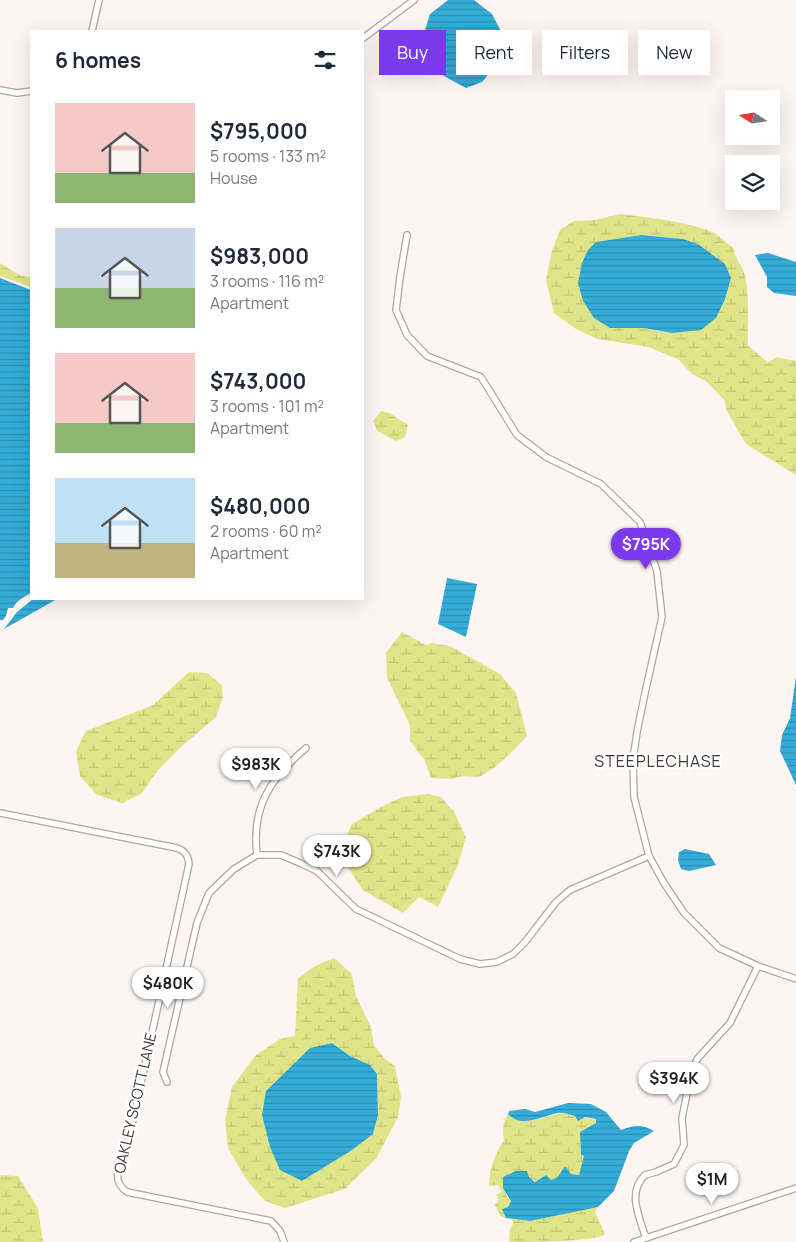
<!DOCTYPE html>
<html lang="en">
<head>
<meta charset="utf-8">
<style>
	body { margin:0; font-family:Manrope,sans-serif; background:#f2f2f3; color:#1f2937; height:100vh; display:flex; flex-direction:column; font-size:19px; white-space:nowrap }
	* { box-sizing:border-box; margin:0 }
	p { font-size:16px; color:#747a83 }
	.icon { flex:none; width:28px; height:28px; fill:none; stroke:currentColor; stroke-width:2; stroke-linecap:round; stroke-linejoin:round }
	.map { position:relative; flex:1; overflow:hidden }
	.drawer { position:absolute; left:30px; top:30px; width:334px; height:570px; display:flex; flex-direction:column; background:#fff; border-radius:0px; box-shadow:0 5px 20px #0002 }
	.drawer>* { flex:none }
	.guide { position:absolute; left:379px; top:30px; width:341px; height:45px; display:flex; gap:10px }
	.needle { width:32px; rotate:282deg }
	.controls { position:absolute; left:725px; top:90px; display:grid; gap:10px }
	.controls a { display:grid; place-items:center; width:55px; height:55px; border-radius:0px; background:#fff; box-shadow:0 5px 20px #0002; font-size:25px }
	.price { position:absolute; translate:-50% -42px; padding:0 11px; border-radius:18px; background:#fff; color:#222; font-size:16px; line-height:32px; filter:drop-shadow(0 1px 2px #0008) }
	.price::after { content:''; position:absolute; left:50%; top:30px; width:15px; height:11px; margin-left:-8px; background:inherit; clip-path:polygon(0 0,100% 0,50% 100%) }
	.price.on { background:#7c3aed; color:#fff }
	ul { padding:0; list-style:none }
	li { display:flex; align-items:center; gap:15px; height:125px; padding:0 25px }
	li span { display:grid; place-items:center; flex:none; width:140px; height:100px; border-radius:0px; color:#555 }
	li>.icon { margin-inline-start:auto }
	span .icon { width:60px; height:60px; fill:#fffc; stroke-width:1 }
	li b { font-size:21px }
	h2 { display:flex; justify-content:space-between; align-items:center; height:60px; padding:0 25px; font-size:21px }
	.pill { padding:0 18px; border-radius:0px; background:#fff; box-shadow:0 5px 20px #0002; font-size:18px; line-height:45px }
	.pill.on { background:#7c3aed; color:#fff }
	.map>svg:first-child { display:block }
	.wetland { fill:url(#wetland-marsh); fill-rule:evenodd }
	.water { fill:url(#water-rules) }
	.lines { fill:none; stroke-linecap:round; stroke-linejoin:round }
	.minor-casing { stroke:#b2a49f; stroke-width:8 }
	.minor { stroke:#fff; stroke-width:5.5 }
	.labels { text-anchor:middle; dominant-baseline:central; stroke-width:5; stroke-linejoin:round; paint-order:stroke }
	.street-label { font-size:15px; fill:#3d3835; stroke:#fff }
	.neighbourhood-label { font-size:16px; letter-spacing:1px; fill:#3d3835; stroke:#fff }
</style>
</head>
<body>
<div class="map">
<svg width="796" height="1242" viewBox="0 0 796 1242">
	<defs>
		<pattern id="wetland-marsh" width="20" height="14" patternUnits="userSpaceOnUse" patternTransform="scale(1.25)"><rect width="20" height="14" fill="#dfe488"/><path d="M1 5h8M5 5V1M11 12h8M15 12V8" fill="none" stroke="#c0c476"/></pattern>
		<pattern id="water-rules" width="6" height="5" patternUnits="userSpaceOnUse" patternTransform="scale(1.25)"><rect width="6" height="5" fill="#33acd8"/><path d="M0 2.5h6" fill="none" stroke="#2c8db0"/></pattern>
	</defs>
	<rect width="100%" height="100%" fill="#fdf5f2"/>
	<path class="wetland" d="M620 214C646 217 693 222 716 234 722 238 728 244 734 249 734 258 740 262 743 270 751 291 747 322 748 345L768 363 776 357 796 361V475L746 444 726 410 725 401 707 382 692 374 679 360 649 347 597 339 576 329 554 313 546 280 552 250 560 230 574 221 595 220ZM641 235 683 239 698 244 725 264 672 333 644 328H610L594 318 583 301 596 242Z
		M0 263 19 275 31 277V287L0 276Z
		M381 411 389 413 408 425 405 437 396 441 377 431 373 421Z
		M402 632 426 645 431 643 450 646 500 674 516 693 527 736C514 750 498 767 481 776 472 779 462 773 454 779L431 778 424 759 410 741V725L387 678 386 653Z
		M189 672 207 673 222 685 223 697 216 717 181 747 158 770 141 794 122 803 97 795 80 776 76 751 86 731 153 705Z
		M428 794 441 797 454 812 466 837 458 865 438 907 419 897 403 913 363 890 347 866 345 839 352 824 379 808 402 797Z
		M334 958 352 974 356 996 371 1027 374 1045 384 1058 395 1066 401 1097 398 1117 377 1157 345 1189 285 1208 265 1201 246 1179 228 1148 225 1120 232 1087 256 1055 280 1039 295 1036 298 978 315 966ZM332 1043 350 1056 370 1065 377 1074 378 1115 373 1134 352 1150 302 1181 296 1063 310 1048Z
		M560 1113 596 1120V1123L580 1132 581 1155 585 1156 579 1175 571 1174 551 1180 536 1182 529 1177 527 1171H516L506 1195 511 1201 508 1207 502 1209 506 1218 500 1216 495 1205 499 1200 496 1195 502 1192 498 1185 489 1186C489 1169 495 1154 504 1140 502 1130 503 1122 508 1114 520 1127 544 1118 560 1113Z
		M0 1175 18 1176 38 1208 43 1242H0Z
		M598 1207 595 1212 605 1234C596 1242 527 1242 509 1242L510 1229 513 1224 512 1219 530 1221Z"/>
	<path class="water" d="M448 0H474L492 14 503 35 501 59 482 82 466 88 431 69 422 40 430 14Z
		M641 235 683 239 698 244 725 264 731 278 725 299 716 318 701 330 672 333 644 328H610L594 318 583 301 578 283 582 263 588 250 596 242Z
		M768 253 796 262V296L774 293 767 287V277L755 255Z
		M0 278 31 290V593C24 597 17 600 13 608H8L6 616 3 620H0Z
		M447 578 477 584 466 637 438 624Z
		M33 599H57L4 629 17 612Z
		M796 677V785L780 751 782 735 790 718Z
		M685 849 709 854 716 865 689 871 681 869 678 860 679 852Z
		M332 1043 350 1056 370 1065 377 1074 378 1115 373 1134 352 1150 302 1181 280 1170 270 1147 262 1115 266 1091 310 1048Z
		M568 1103 591 1104 606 1112 621 1130C635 1125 642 1124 654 1131L634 1143 629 1151 614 1191 598 1207 530 1221 506 1218 502 1209 508 1207 511 1201 503 1188V1177L516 1171H527L529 1177 535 1182 546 1175 551 1180 557 1178 565 1166 571 1174 579 1175 584 1156 581 1155 580 1132 596 1123V1119L585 1117 578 1121 575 1116C570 1115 563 1112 558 1113 541 1116 522 1129 508 1114L509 1111 525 1109 535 1112Z"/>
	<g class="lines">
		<defs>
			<path id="minor" d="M92 31 99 0
				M362 39 414 0
				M0 90 17 93 31 91
				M407 235 400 277 396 310 407 335 427 356 481 377 517 435 546 457 601 484 640 522 657 571 662 617 645 693 637 732 633 760 634 797 649 856 664 883 684 913 719 948 758 966 796 979
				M0 813 177 848C185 851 188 855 189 864L127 1147C121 1163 109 1179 127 1192L271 1221 280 1231 284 1242
				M257 855C251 806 271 778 306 748
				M167 1082 163 1072 197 923 209 893 234 869 257 855H281L300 863 317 871 356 909 460 959 480 964 497 962 513 954 525 942 556 902 570 890 649 856
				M646 1238C639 1217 627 1192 645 1175L656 1172 674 1164 684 1145 682 1118 692 1069 698 1058 730 1023 758 966
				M634 1242 796 1188"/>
		</defs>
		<use href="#minor" class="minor-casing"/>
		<use href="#minor" class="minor"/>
	</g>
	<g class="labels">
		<g class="street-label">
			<text transform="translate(135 1103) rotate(-77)">OAKLEY SCOTT LANE</text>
		</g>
		<g class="neighbourhood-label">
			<text x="658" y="761">STEEPLECHASE</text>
		</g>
	</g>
</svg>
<div class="controls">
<a><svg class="needle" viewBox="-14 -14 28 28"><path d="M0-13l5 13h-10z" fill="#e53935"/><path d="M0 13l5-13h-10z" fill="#747a83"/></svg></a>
<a><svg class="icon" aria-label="layers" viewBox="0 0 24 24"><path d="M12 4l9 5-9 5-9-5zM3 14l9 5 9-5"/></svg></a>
</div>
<b class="price on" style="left:646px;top:570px">$795K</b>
<b class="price" style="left:256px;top:790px">$983K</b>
<b class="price" style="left:337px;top:877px">$743K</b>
<b class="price" style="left:168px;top:1009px">$480K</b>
<b class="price" style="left:674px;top:1104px">$394K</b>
<b class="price" style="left:712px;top:1205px">$1M</b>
<div class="guide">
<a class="pill on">Buy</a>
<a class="pill">Rent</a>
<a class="pill">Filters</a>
<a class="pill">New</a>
</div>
<section class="drawer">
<h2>6 homes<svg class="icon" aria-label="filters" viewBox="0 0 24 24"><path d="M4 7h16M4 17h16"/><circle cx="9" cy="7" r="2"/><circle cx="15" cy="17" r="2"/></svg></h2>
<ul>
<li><span style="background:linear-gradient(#f6c9c9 70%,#8fb573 0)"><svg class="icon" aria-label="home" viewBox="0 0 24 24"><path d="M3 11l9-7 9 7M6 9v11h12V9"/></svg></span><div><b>$795,000</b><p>5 rooms · 133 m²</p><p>House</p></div></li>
<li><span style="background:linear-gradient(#c9d6e8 60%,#8fb573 0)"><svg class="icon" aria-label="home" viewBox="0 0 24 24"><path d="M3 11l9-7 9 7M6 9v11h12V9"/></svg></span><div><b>$983,000</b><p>3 rooms · 116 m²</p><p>Apartment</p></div></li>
<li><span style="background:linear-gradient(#f6c9c9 70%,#8fb573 0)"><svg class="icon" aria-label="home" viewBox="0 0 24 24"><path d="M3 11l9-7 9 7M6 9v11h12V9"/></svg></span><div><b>$743,000</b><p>3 rooms · 101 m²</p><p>Apartment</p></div></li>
<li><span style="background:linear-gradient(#bfe0f5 65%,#c2b280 0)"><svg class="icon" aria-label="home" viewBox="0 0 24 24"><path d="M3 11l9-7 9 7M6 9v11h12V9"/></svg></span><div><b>$480,000</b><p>2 rooms · 60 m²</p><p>Apartment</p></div></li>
</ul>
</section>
</div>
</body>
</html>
